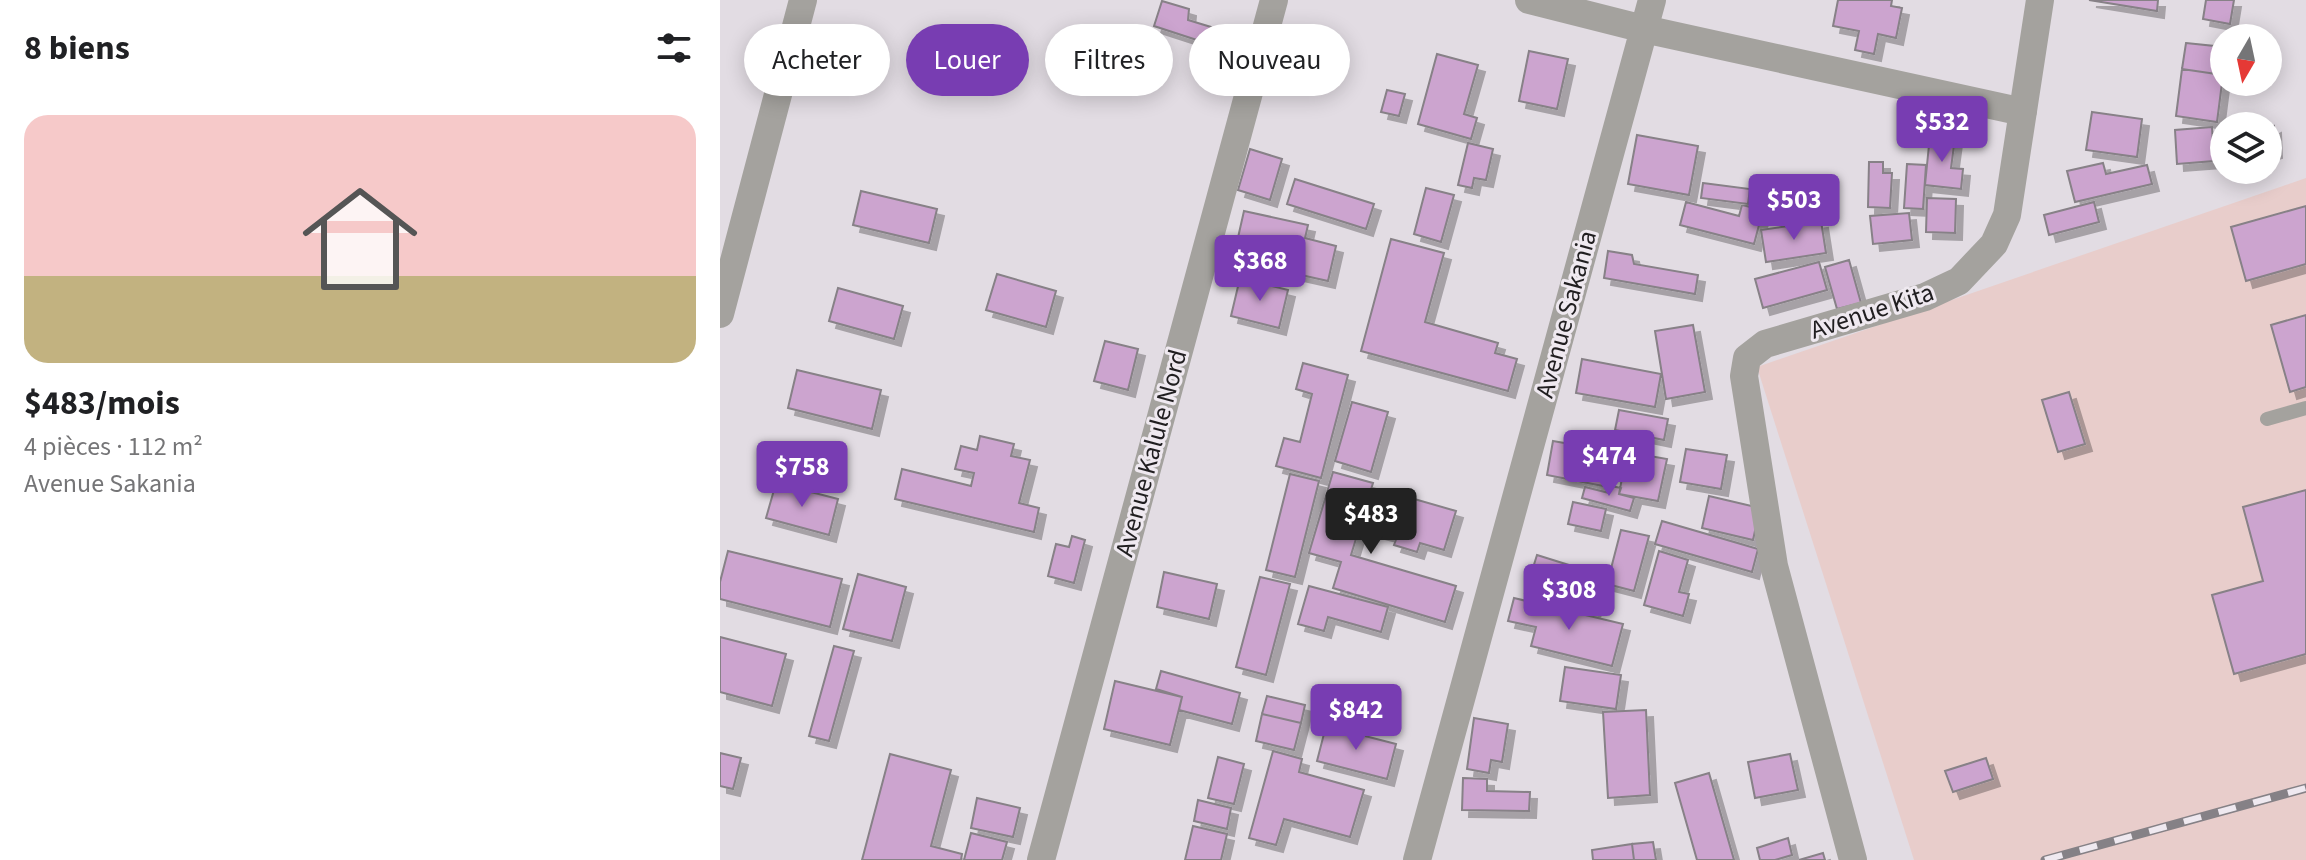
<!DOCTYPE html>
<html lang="fr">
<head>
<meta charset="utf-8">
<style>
	body { margin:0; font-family:"Source Sans 3",sans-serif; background:#f6f6f6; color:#202124; height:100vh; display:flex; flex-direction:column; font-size:30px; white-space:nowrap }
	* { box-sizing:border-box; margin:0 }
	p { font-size:26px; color:#757577 }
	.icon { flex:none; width:44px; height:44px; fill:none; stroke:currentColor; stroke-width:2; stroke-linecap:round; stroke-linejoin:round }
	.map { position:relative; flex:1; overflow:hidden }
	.details { display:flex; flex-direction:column; background:#fff; width:720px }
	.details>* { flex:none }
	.guide { position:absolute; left:24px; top:24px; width:760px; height:72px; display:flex; gap:16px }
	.needle { width:52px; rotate:189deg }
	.controls { position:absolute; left:1490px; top:24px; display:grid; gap:16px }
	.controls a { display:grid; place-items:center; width:72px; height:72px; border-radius:50%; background:#fff; box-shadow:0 4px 20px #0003; font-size:40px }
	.price { position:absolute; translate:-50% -68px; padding:0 18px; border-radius:8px; background:#783db2; color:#fff; font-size:26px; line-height:52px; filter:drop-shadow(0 2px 4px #0008) }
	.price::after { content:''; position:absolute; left:50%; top:48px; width:24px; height:18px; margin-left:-12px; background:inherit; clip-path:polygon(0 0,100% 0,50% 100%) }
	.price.selected { background:#222; color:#fff }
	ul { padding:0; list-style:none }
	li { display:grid; align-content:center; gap:16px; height:424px; padding:0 24px }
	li+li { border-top:2px solid #e0e0e0 }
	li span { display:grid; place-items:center; height:248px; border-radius:24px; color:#555 }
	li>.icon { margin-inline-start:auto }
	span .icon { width:144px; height:144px; fill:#fffc; stroke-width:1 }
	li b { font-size:34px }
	h2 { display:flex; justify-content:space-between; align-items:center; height:96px; padding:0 24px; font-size:34px }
	.tag { padding:0 28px; border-radius:36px; background:#fff; box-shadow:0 4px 20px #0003; font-size:28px; line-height:72px }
	.tag.selected { background:#783db2; color:#fff }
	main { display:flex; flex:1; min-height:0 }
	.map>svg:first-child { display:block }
	.industrial { fill:#e8cdcb }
	.building { fill:#cca4cf; stroke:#878187; stroke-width:2; filter:url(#shadow) }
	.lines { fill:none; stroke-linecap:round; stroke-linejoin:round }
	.lane { stroke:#a4a29e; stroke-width:14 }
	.street { stroke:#a4a29e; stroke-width:28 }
	.rail-casing { stroke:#858186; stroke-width:9 }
	.rail { stroke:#efe9f0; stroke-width:6; stroke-dasharray:18; stroke-linecap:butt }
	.labels { text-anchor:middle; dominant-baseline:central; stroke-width:6; stroke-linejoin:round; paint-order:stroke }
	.street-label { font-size:26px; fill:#201e20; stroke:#efe9f0 }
</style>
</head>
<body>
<main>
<section class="details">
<h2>8 biens<svg class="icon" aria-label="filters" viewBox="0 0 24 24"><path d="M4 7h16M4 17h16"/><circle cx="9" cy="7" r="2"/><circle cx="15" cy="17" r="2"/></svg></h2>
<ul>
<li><span style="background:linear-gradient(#f6c9c9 65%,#c2b280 0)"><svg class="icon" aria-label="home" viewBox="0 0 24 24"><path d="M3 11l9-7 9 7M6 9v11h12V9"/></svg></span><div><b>$483/mois</b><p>4 pièces · 112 m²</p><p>Avenue Sakania</p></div></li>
</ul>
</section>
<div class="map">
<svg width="1586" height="860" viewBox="0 0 1586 860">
	<defs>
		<filter id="shadow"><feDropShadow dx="7" dy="7" stdDeviation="0" flood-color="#0004"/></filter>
	</defs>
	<rect width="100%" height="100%" fill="#e2dce3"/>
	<path class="industrial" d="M1586 178V860H1194L1037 367Z"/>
	<path class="building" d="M1118 0H1172L1171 6 1182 8 1176 38 1158 34 1154 54 1135 50 1139 31 1113 26Z
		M1369 0H1438L1437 11Z
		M1486 0H1514L1510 24 1483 19Z
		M442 1 469 9 468 20 491 27 486 43 434 26Z
		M1466 43 1504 47 1503 75 1462 69Z
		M809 51 848 59 837 109 799 101Z
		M717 54 758 65 744 114 757 118 751 139 698 124Z
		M1462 69 1503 75 1497 122 1456 116Z
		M667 90 685 94 679 116 661 112Z
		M1372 112 1422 119 1417 157 1366 150Z
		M1554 126 1555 151 1548 153V129Z
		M1492 127 1494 161 1457 164 1455 130Z
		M917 135 978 146 969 195 908 184Z
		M1210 135 1235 138 1231 168 1243 169 1241 189 1205 185Z
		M748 143 773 149 766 180 754 178 752 188 738 185Z
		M530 149 562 159 550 200 518 190Z
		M1149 162H1163V173H1172L1170 208 1148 207Z
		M1383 163 1386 174 1427 165 1432 184 1355 202 1347 171Z
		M1187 164 1206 165 1203 209 1184 208Z
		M575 179 654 204 646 229 567 204Z
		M983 183 1030 189 1028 204 981 198Z
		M706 188 734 195 721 242 694 234Z
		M141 191 217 209 209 243 133 225Z
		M1207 198 1236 199 1235 233 1206 232Z
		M966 202 1019 216 1022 205 1043 210 1034 244 960 225Z
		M1374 202 1379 222 1329 235 1324 215Z
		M1586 206V264L1526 281 1511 227Z
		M524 211 588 225 585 238 616 246 608 281 505 258 509 240 517 242Z
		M1189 213 1192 240 1153 244 1150 216Z
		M1101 221 1106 253 1046 262 1041 230Z
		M671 239 724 253 705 322 778 343 775 353 797 359 788 391 641 351Z
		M888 251 912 255 914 264 978 275 975 294 884 278Z
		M1129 260 1141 303 1117 309 1105 267Z
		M1099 262 1107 290 1043 308 1035 279Z
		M277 274 336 291 326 327 266 310Z
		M520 278 568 290 559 328 511 316Z
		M118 288 183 306 174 339 109 321Z
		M1586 315V387L1570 392 1551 325Z
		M973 325 985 392 946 399 935 331Z
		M385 341 418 349 408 390 374 381Z
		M862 359 941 374 935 407 856 393Z
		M583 363 628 375 601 478 556 466 564 438 580 442 592 394 576 389Z
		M77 370 161 390 152 429 68 408Z
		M1349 392 1365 444 1338 452 1322 400Z
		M632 402 668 412 651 472 615 461Z
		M899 410 948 419 944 440 895 430Z
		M260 436 294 444 291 456 310 460 299 503 319 508 314 532 175 499 182 469 251 486 254 473 235 469 241 446 257 450Z
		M833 441 890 451 883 486 827 475Z
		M966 449 1007 455 1001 489 960 482Z
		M907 452 947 459 938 501 899 494Z
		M613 472 653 483 631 555 736 586 725 622 613 588 621 562 589 553Z
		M570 474 599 481 575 577 546 570Z
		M56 483 118 499 109 535 46 518Z
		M891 486 901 488 899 494 914 498 910 511 862 498 865 487 889 493Z
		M1586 490V654L1514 674 1492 595 1543 581 1523 507Z
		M670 492 736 511 724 550 700 543 697 552 674 545 677 537 658 532Z
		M989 496 1040 508 1033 540 982 528Z
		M853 502 886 509 881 531 848 524Z
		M942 521 1038 549 1032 572 935 544Z
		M901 530 929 536 914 591 887 584Z
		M352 536 365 540 354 583 328 576 336 544 349 547Z
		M8 551 122 579 110 627 0 599V582Z
		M939 551 968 560 959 592 969 594 963 616 924 605Z
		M817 555 884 576 872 614 805 593Z
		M444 572 497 584 489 619 437 607Z
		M138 574 186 587 172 641 123 629Z
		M540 577 570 584 546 675 516 667Z
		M589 586 668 607 661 632 608 617 604 631 578 624Z
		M794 598 903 624 892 666 811 646 816 627 788 621Z
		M0 637 66 654 52 706 0 692Z
		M114 646 134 651 109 741 89 736Z
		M845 667 901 675 896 709 840 701Z
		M441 671 520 693 512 724 459 710 462 697 436 689Z
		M395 681 462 697 450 745 384 729Z
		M547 696 585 705 581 723 542 714Z
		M926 710 930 795 888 798 883 712Z
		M542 714 581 723 574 750 536 741Z
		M754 718 788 724 782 762 771 760 769 773 747 769Z
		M606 726 676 744 667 779 597 761Z
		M553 751 582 759 579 772 644 790 630 837 564 819 556 845 529 838Z
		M0 753 21 758 13 789 0 786Z
		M170 754 231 770 211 846 242 854 241 860H142Z
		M1070 754 1078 790 1035 798 1028 762Z
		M498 757 524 764 514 804 488 798Z
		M1266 758 1273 779 1233 792 1225 771Z
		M989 773 1014 860H977L955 783Z
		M743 778 767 779V791L810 792 809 811 742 810Z
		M257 798 300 808 293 837 251 828Z
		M478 800 511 808 507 829 474 821Z
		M473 826 507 834 501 860H465Z
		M251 833 287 842 282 860H244Z
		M1068 838 1072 855 1055 860H1040L1037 848Z
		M933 842 936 860H914L912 844Z
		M912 844 914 860H873L872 850Z
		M1103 853 1105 860H1079Z"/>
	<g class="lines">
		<path class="lane" d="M1547 419 1586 408"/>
		<path class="street" d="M809 0 924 29 1303 112
			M0 314 83 0
			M321 860 554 0
			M697 860 932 0
			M1133 860 1054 566 1024 376 1027 358 1045 344 1205 297 1239 281 1274 244 1287 215 1320 0"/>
		<defs>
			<path id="rail" d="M1325 860 1586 788"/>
		</defs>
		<use href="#rail" class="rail-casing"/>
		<use href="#rail" class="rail"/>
	</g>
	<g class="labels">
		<g class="street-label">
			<text transform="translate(1152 311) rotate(-18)">Avenue Kita</text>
			<text transform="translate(846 314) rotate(-75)">Avenue Sakania</text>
			<text transform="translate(431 453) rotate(-75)">Avenue Kalule Nord</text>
		</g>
	</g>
</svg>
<div class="controls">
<a><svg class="needle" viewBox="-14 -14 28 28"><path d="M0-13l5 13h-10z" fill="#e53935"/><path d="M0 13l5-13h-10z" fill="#757577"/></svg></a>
<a><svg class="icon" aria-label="layers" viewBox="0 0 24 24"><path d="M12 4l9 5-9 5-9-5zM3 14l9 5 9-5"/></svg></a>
</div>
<b class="price" style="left:1222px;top:164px">$532</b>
<b class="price" style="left:1074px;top:242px">$503</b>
<b class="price" style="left:540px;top:303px">$368</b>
<b class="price" style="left:889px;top:498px">$474</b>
<b class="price" style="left:82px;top:509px">$758</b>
<b class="price selected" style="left:651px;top:556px">$483</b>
<b class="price" style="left:849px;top:632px">$308</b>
<b class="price" style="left:636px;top:752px">$842</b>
<div class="guide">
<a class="tag">Acheter</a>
<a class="tag selected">Louer</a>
<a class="tag">Filtres</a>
<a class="tag">Nouveau</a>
</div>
</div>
</main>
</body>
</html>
